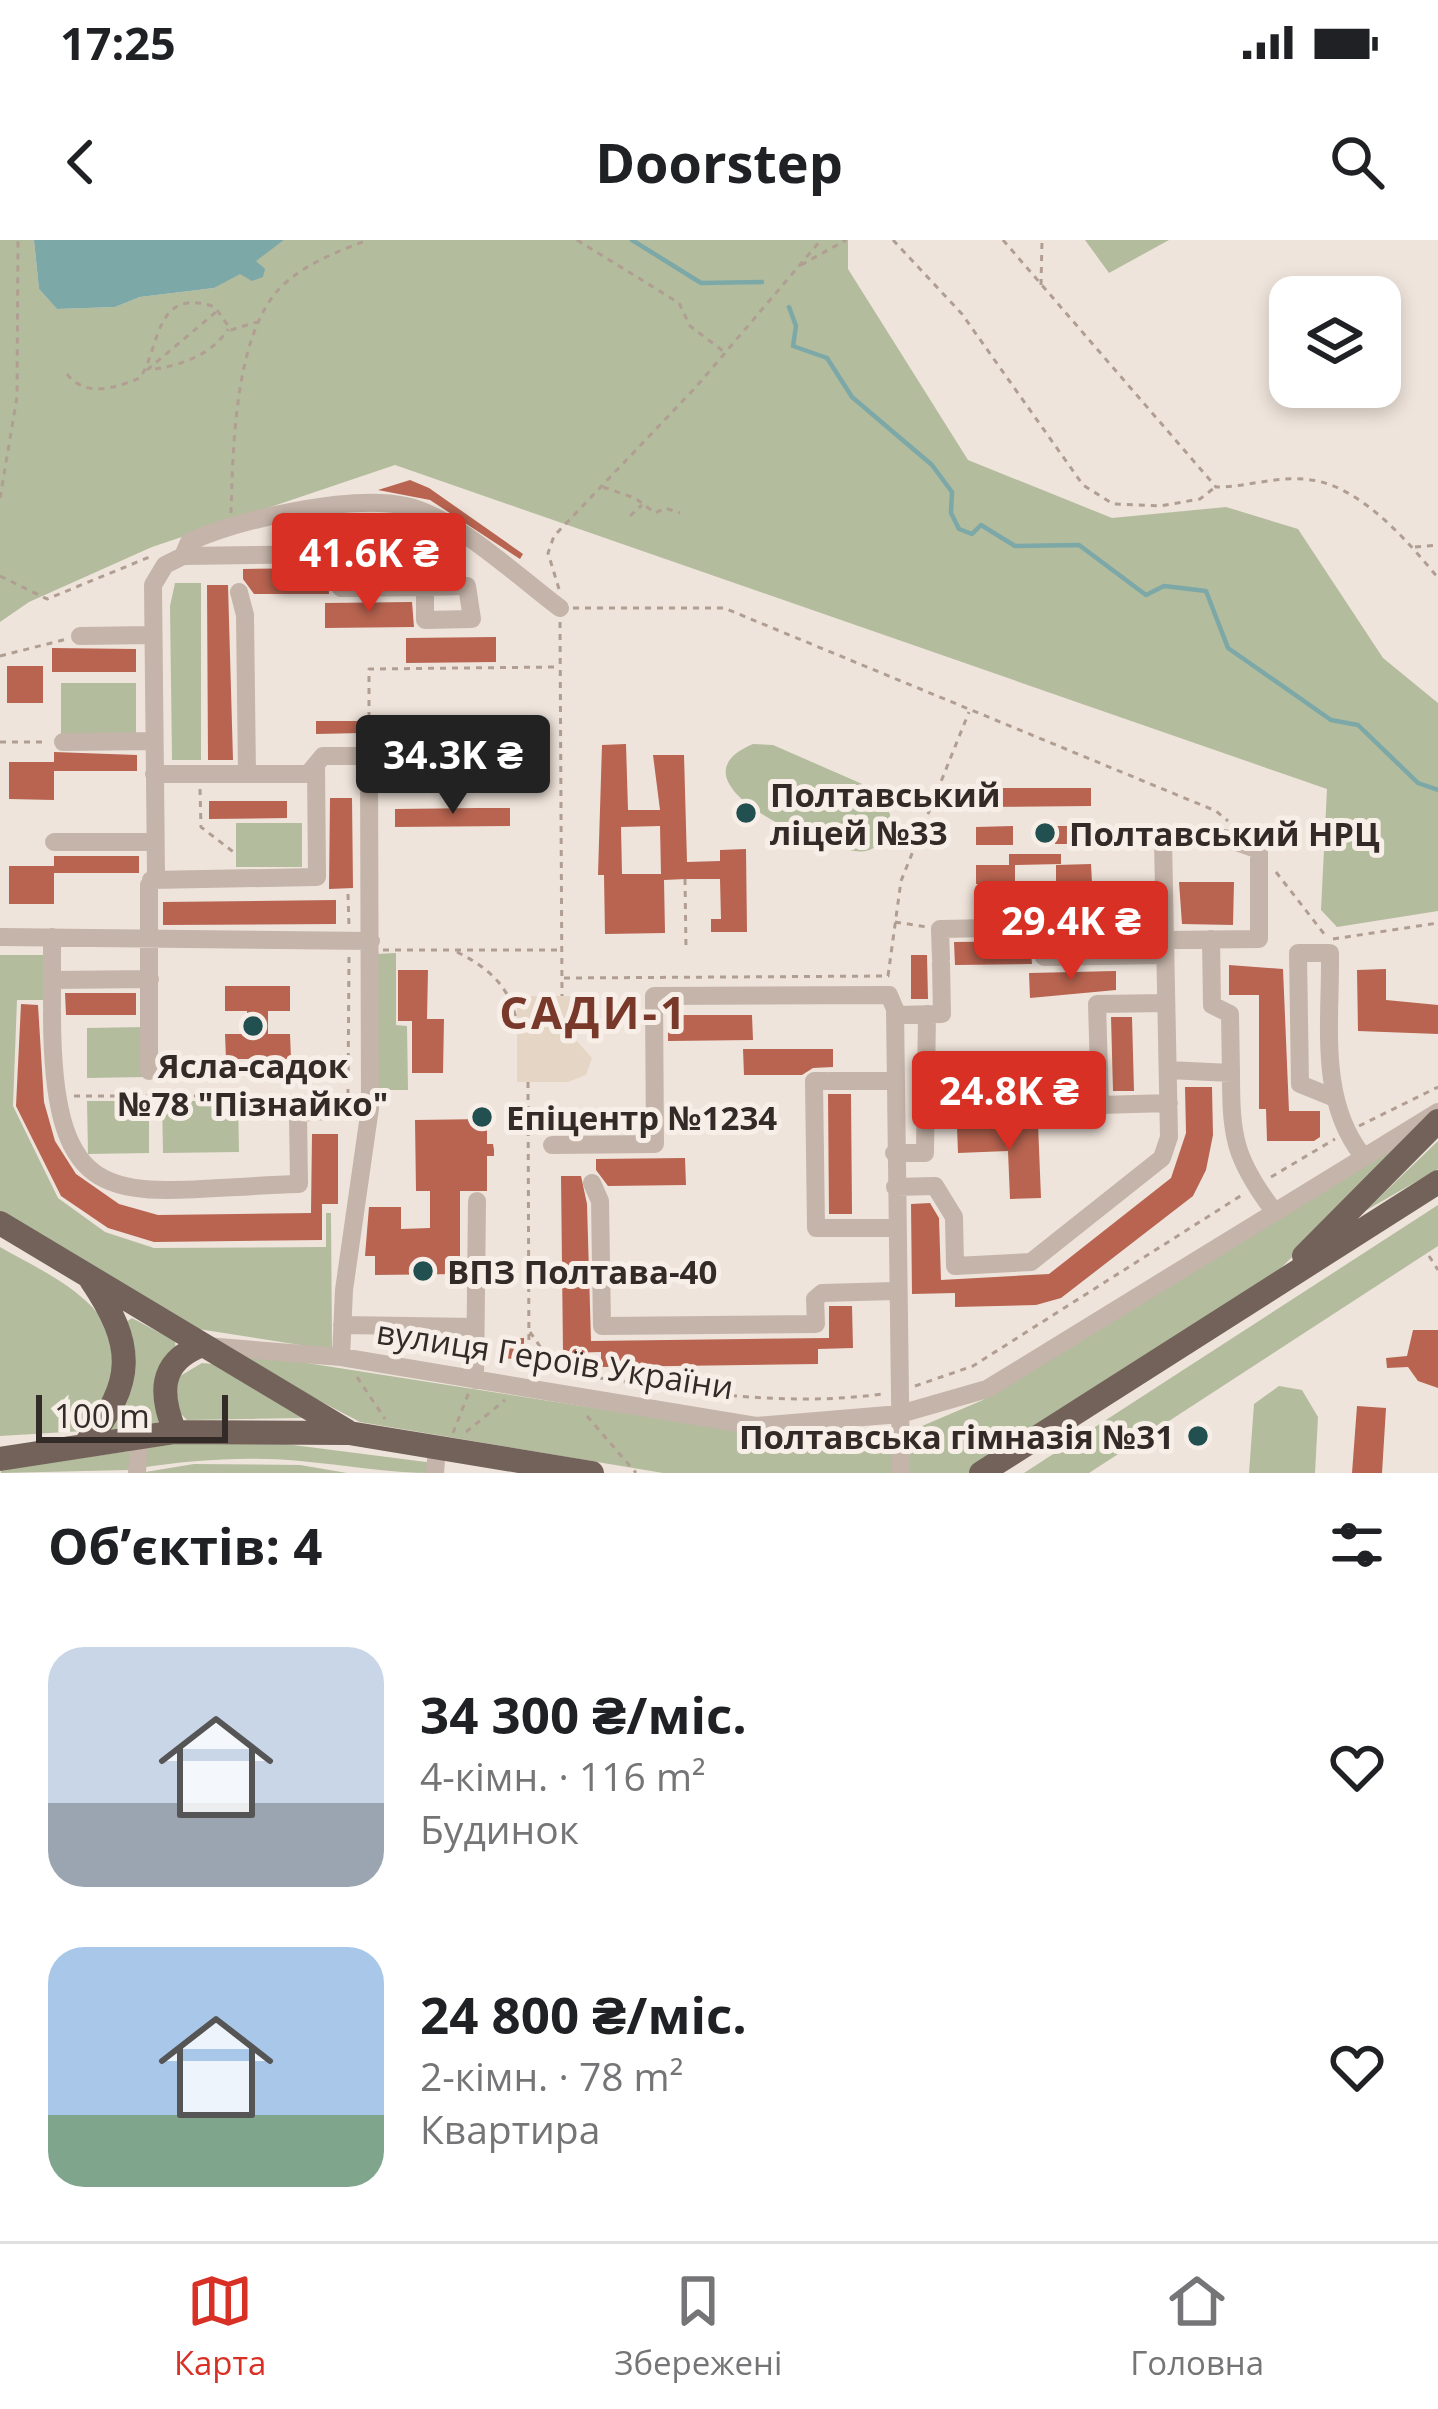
<!DOCTYPE html>
<html lang="uk">
<head>
<meta charset="utf-8">
<style>
	body { margin:0; font-family:"Open Sans",sans-serif; background:#f6f6f6; color:#202124; height:100vh; display:flex; flex-direction:column; font-size:45px; white-space:nowrap }
	* { box-sizing:border-box; margin:0 }
	p { font-size:39px; color:#757577 }
	.icon { flex:none; width:66px; height:66px; fill:none; stroke:currentColor; stroke-width:2; stroke-linecap:round; stroke-linejoin:round }
	.map { position:relative; height:1233px; overflow:hidden }
	.drawer { display:flex; flex-direction:column; background:#fff; flex:1 }
	.drawer>* { flex:none }
	.tools { position:absolute; left:1269px; top:36px; display:grid; gap:24px }
	.tools a { display:grid; place-items:center; width:132px; height:132px; border-radius:24px; background:#fff; box-shadow:0 6px 18px #0003; font-size:60px }
	.scale { position:absolute; left:36px; bottom:30px; width:192px; box-sizing:border-box; padding-left:12px; border:6px solid #332b28; border-top:0; font-size:33px; line-height:42px; white-space:nowrap; color:#332b28; -webkit-text-stroke:9px #f7efe7; paint-order:stroke }
	.price { position:absolute; translate:-50% -102px; padding:0 27px; border-radius:12px; background:#d93025; color:#fff; font-size:39px; line-height:78px; filter:drop-shadow(0 3px 6px #0008) }
	.price::after { content:''; position:absolute; left:50%; top:72px; width:36px; height:27px; margin-left:-18px; background:inherit; clip-path:polygon(0 0,100% 0,50% 100%) }
	.price.selected { background:#222; color:#fff }
	ul { padding:0; list-style:none }
	li { display:flex; align-items:center; gap:36px; height:300px; padding:0 48px }
	li span { display:grid; place-items:center; flex:none; width:336px; height:240px; border-radius:36px; color:#555 }
	li>.icon { margin-inline-start:auto }
	span .icon { width:144px; height:144px; fill:#fffc; stroke-width:1 }
	li b { font-size:51px }
	h2 { display:flex; justify-content:space-between; align-items:center; height:144px; padding:0 48px; font-size:51px }
	.status { display:flex; justify-content:space-between; align-items:center; height:84px; padding:0 60px; background:#fff; direction:ltr }
	.status svg { height:33px; fill:currentColor }
	header { display:flex; justify-content:space-between; align-items:center; height:156px; padding:0 48px; background:#fff; font-size:54px; font-weight:700 }
	.tab-bar { display:flex; justify-content:space-around; align-items:center; height:168px; border-top:3px solid #e0e0e0; background:#fff; font-size:33px; color:#757577 }
	.tab-bar a { display:grid; justify-items:center; gap:6px }
	.tab-bar .selected { color:#d93025 }
	.map>svg:first-child { display:block }
	.green { fill:#b3bc9d }
	.plaza { fill:#e5d5c4 }
	.water { fill:#7da8a8 }
	.lines { fill:none; stroke-linecap:round; stroke-linejoin:round }
	.stream { stroke:#7da8a8; stroke-width:4.5 }
	.building { fill:#b86450; fill-rule:evenodd }
	.path { stroke:#b19e93; stroke-width:3; stroke-dasharray:6 6; stroke-linecap:butt }
	.minor { stroke:#c5b4a9; stroke-width:18 }
	.major { stroke:#73625a; stroke-width:24 }
	.poi-dot { fill:#224f50; stroke:#f7efe7; stroke-width:4.5 }
	.labels { text-anchor:middle; dominant-baseline:central; stroke-width:10; stroke-linejoin:round; paint-order:stroke }
	.poi-label { font-size:33px; font-weight:bold; fill:#332b28; stroke:#f7efe7; text-anchor:start }
	.street-label { font-size:33px; fill:#332b28; stroke:#f7efe7 }
	.district-label { font-size:45px; font-weight:bold; letter-spacing:3px; fill:#79392a; stroke:#f7efe7 }
</style>
</head>
<body>
<div class="status"><b>17:25</b><svg viewBox="0 0 49 12"><path d="M0 12V9h3v3zM5 12V6h3v6zM10 12V3h3v9zM15 12V0h3v12zM26 1h20v11H26zM47 4h2v5h-2z"/></svg></div>
<header><svg class="icon" aria-label="back" viewBox="0 0 24 24"><path d="M15 5l-7 7 7 7"/></svg>Doorstep<svg class="icon" aria-label="search" viewBox="0 0 24 24"><circle cx="10" cy="10" r="6"/><path d="M15 15l6 6"/></svg></header>
<div class="map">
<svg width="1438" height="1233" viewBox="0 0 1438 1233">
	<rect width="100%" height="100%" fill="#efe4db"/>
	<path class="green" d="M0 0H34L39 49 57 69 115 67 140 57 214 48 284 0H848V29L968 220 1112 278 1226 267 1298 289 1383 418 1438 463V671L1337 687 1321 670 1327 549 395 225 152 307 29 362 0 382Z
		M1085 0H1169L1109 33Z
		M175 343H201V520H172L170 366Z
		M61 443H136V496L61 497Z
		M753 504 773 505 876 550 890 574C890 591 884 606 866 611 839 618 658 544 753 504Z
		M236 583H302V627H236Z
		M396 713V785L407 786 408 850H376V714Z
		M0 715H51V760H17L13 866 58 958 105 992 154 1008 326 1007V973H331L332 1110 192 1088 0 974Z
		M146 787 147 837 87 838V788Z
		M87 861H149V913L88 914Z
		M162 861H238L239 912 163 913Z
		M1418 891 1261 1048 981 1227 968 1233H908V1192L983 1160Z
		M1438 901V929L1365 971Z
		M1438 965V1006L1089 1233H1024Z
		M0 1007C50 1036 132 1068 112 1142 108 1158 92 1176 83 1191L0 1196Z
		M132 1078 175 1101 176 1112 157 1186 114 1193 109 1187 122 1085Z
		M223 1110 748 1192 887 1194 893 1201V1233H663L360 1182Z
		M202 1123 213 1124 304 1178 187 1180 179 1172 175 1139Z
		M1279 1146 1302 1150 1318 1177 1315 1233H1249L1254 1164Z
		M262 1201 434 1223 433 1233C387 1233 345 1225 300 1221 246 1216 192 1220 139 1228L141 1209 175 1203Z
		M130 1211 129 1230 1 1233V1229Z
		M194 1224 300 1225 347 1233H139Z"/>
	<path class="plaza" d="M517 756H574L575 799 592 818 586 835 568 842H517Z"/>
	<path class="water" d="M34 0H284L256 21 265 29 263 37 252 41 240 34 214 48 140 57 115 67 57 69 39 49Z"/>
	<g class="lines">
		<path class="stream" d="M632 0 701 43 762 42
			M789 67 796 86 793 106 827 118 852 157 932 225 952 252 951 273 959 289 972 294 981 285 1015 306 1079 305 1146 355 1164 346 1206 351 1228 408 1331 480 1358 485 1418 543 1438 550"/>
	</g>
	<path class="building" d="M410 240 429 248 523 314 520 319 430 260 378 250Z
		M327 328 329 354H254L243 339V329Z
		M207 345H228L233 520H208Z
		M412 362 414 387 325 388V363Z
		M496 397V422L406 423V398Z
		M52 408 136 409V432H52Z
		M7 426H43V463H7Z
		M316 481H362V493L316 494Z
		M509 490V509L471 510 470 491Z
		M394 491H430V510H394Z
		M626 504 628 570H660L653 515H684L687 622 720 621V610L746 609 747 692H711V679H721L720 639H685L664 640 665 693 605 694 604 635H598L602 505ZM660 586 661 634H622L621 587Z
		M424 510H477V521H425Z
		M54 512 137 515V531H54V560L9 559V522H54Z
		M509 529 510 548H473V530Z
		M394 530H430V548L394 549Z
		M976 548H1091V566L976 567Z
		M330 558H352L353 648 329 649Z
		M209 561H287V578L209 579Z
		M478 568H510V586L395 587V569Z
		M1013 586V605H976V587Z
		M1055 586H1091V604H1055Z
		M1009 614H1061V624L1015 625V644H976V625H1009Z
		M54 616H139V633H54V664H9V626H54Z
		M1091 624 1092 643 1056 644V625Z
		M1179 642H1234L1233 685 1182 684Z
		M336 660V684L163 685V662Z
		M1030 701 1032 724 955 725 954 702Z
		M911 715H927L928 759H911Z
		M1229 725 1283 729 1289 871H1320V897L1314 901H1267L1266 869H1259V755H1229Z
		M1386 729V760L1438 765V794L1358 791 1357 730Z
		M398 730H428L427 779H444L443 833H412V781H398Z
		M1116 731V750L1030 758 1029 733Z
		M225 746H290V771H268V794H290L291 819H226L225 794H247V771H225Z
		M65 753H136V775H66Z
		M21 764 38 765 44 862 55 901 76 934 119 964 158 975 311 973 312 894H338V964H322V1000L154 1002 108 988 61 956 16 866Z
		M668 775H752L753 800 668 801Z
		M1111 777H1132L1134 851H1113Z
		M743 809H833V827L813 828 802 835H744Z
		M1185 847H1212L1213 895 1206 930 1193 956 1061 1058 1036 1065 955 1067V1053L912 1054 911 964 930 963 939 978 941 1040 1049 1034 1171 938 1186 893Z
		M828 854H851L852 974H829Z
		M487 879V904H493L494 910V916H487V951H460V1034L375 1035V1016H365L369 967H401V989L430 988V951H416L415 880Z
		M1038 884 1041 958 1010 959 1008 911 958 913 957 887Z
		M685 918 686 945 608 946 596 930V919Z
		M561 936H581L587 964 591 1101 829 1098V1066H852L853 1108 818 1109V1124L601 1127V1112L563 1113Z
		M1413 1090H1438V1148L1418 1141 1408 1127 1387 1128 1386 1118 1407 1116Z
		M524 1098V1118L499 1119V1099Z
		M1357 1166 1386 1168 1382 1233H1352Z"/>
	<g class="lines">
		<path class="path" d="M577 0 679 63 690 86 723 111
			M893 0 962 74 1083 245 1113 264 1160 266 1200 259 1214 248
			M1003 0 1216 247C1248 247 1279 235 1311 240 1360 246 1408 301 1438 338
			M801 25 846 0
			M1041 45 1042 0
			M155 129C182 125 213 114 228 89
			M147 130 216 72
			M67 134C86 158 115 148 140 138 161 106 154 46 215 67L231 90 260 81
			M603 247 635 258 655 273 665 268 680 273
			M0 258 17 157 18 0
			M231 273C233 210 234 98 279 49 302 25 338 11 368 0
			M630 276 642 265
			M1415 307 1438 305
			M0 336 47 359 152 316
			M559 349 548 313 554 296 696 147 821 0
			M573 368H724L1216 571 1228 581
			M560 382 562 756
			M0 416 67 399
			M0 502H46
			M369 502V429L557 427
			M200 549 201 587 236 614
			M1276 632 1325 695
			M685 639 686 709
			M348 654 349 687
			M895 682 927 687
			M1333 699 1438 683
			M383 710H560
			M457 712C489 728 512 748 517 785
			M564 738 888 736 901 641 969 472
			M528 842 529 1126
			M348 855 349 715
			M74 856H305
			M1359 886 1438 847
			M1271 937 1335 899
			M1429 1016 1438 1030
			M530 1092 562 1138
			M529 1127C646 1144 764 1170 883 1154
			M357 1137 385 1179
			M915 1146 973 1126 1242 955
			M587 1176 636 1233
			M466 1192 505 1160
			M453 1193 469 1152"/>
		<path class="minor" d="M183 316 189 302C241 279 350 254 406 266 452 275 521 339 560 368
			M239 352 245 375 247 534
			M80 396 151 395
			M63 502 153 501
			M154 534H308L323 516H369L370 868 344 1050 341 1117
			M54 602H155
			M151 640 317 637 316 525
			M0 697 371 701
			M52 697V768
			M1211 699 1212 765 1230 774 1231 833
			M941 719 940 689 1043 687 1044 717 1163 715
			M52 740 150 739
			M1165 763 1097 764 1100 865 1169 863
			M52 772C52 989 123 949 299 944L298 873 370 868
			M895 775 942 774 941 723
			M1168 830 1231 833C1231 896 1234 918 1273 970
			M149 831V645L156 634 153 345 165 325 183 316 340 314 341 348 425 347V380L472 379 467 346 425 347
			M826 841H814L816 988H895
			M830 841H893
			M1332 857 1300 844 1298 713H1330C1331 781 1318 859 1362 915
			M552 905 655 904 654 756 889 755 895 769 901 1233
			M894 913H925L927 774
			M592 943 600 961 602 1086 816 1084 815 1059 822 1053 895 1051
			M895 947 935 946 954 977 955 1026 1031 1022 1162 918 1169 897 1163 600 1225 598 1259 610V699L1164 700
			M342 1085 475 1087
			M206 1106 341 1117 756 1186 900 1174 987 1149 1438 872
			M475 1140 477 961
			M137 1233 139 1197
			M435 1233 437 1207"/>
		<path class="major" d="M0 983 347 1191
			M1304 1016 1438 881
			M175 1192C160 1155 158 1123 200 1106
			M86 1203C136 1142 135 1105 91 1040
			M0 1219 175 1192 349 1193 592 1233
			M981 1233 1438 942"/>
	</g>
	<g class="poi-dot">
		<circle cx="746" cy="573" r="12"/>
		<circle cx="1045" cy="593" r="12"/>
		<circle cx="253" cy="786" r="12"/>
		<circle cx="482" cy="877" r="12"/>
		<circle cx="423" cy="1031" r="12"/>
		<circle cx="1198" cy="1196" r="12"/>
	</g>
	<g class="labels">
		<g class="poi-label">
			<text x="770" y="554">Полтавський<tspan x="770" dy="38">ліцей №33</tspan></text>
			<text x="1069" y="593">Полтавський НРЦ</text>
			<text x="253" y="825" text-anchor="middle">Ясла-садок<tspan x="253" dy="38">№78 "Пізнайко"</tspan></text>
			<text x="506" y="877">Епіцентр №1234</text>
			<text x="447" y="1031">ВПЗ Полтава-40</text>
			<text x="1174" y="1196" text-anchor="end">Полтавська гімназія №31</text>
		</g>
		<g class="street-label">
			<text transform="translate(555 1119) rotate(9)">вулиця Героїв України</text>
		</g>
		<g class="district-label">
			<text x="594" y="771">САДИ-1</text>
		</g>
	</g>
</svg>
<div class="tools">
<a><svg class="icon" aria-label="layers" viewBox="0 0 24 24"><path d="M12 4l9 5-9 5-9-5zM3 14l9 5 9-5"/></svg></a>
</div>
<div class="scale">100 m</div>
<b class="price" style="left:369px;top:375px">41.6K ₴</b>
<b class="price selected" style="left:453px;top:577px">34.3K ₴</b>
<b class="price" style="left:1071px;top:743px">29.4K ₴</b>
<b class="price" style="left:1009px;top:913px">24.8K ₴</b>
</div>
<section class="drawer">
<h2>Об’єктів: 4<svg class="icon" aria-label="filters" viewBox="0 0 24 24"><path d="M4 7h16M4 17h16"/><circle cx="9" cy="7" r="2"/><circle cx="15" cy="17" r="2"/></svg></h2>
<ul>
<li><span style="background:linear-gradient(#c9d6e8 65%,#9aa5b1 0)"><svg class="icon" aria-label="home" viewBox="0 0 24 24"><path d="M3 11l9-7 9 7M6 9v11h12V9"/></svg></span><div><b>34 300 ₴/міс.</b><p>4-кімн. · 116 m²</p><p>Будинок</p></div><svg class="icon" aria-label="heart" viewBox="0 0 24 24"><path d="M12 20l-8-8c-3-5 5-10 8-4 3-6 11-1 8 4z"/></svg></li>
<li><span style="background:linear-gradient(#a9c7e8 70%,#7fa58c 0)"><svg class="icon" aria-label="home" viewBox="0 0 24 24"><path d="M3 11l9-7 9 7M6 9v11h12V9"/></svg></span><div><b>24 800 ₴/міс.</b><p>2-кімн. · 78 m²</p><p>Квартира</p></div><svg class="icon" aria-label="heart" viewBox="0 0 24 24"><path d="M12 20l-8-8c-3-5 5-10 8-4 3-6 11-1 8 4z"/></svg></li>
</ul>
</section>
<nav class="tab-bar">
<a class="selected"><svg class="icon" aria-label="map" viewBox="0 0 24 24"><path d="M3 6l6-2 6 2 6-2v14l-6 2-6-2-6 2zM9 4v14M15 6v14"/></svg>Карта</a>
<a><svg class="icon" aria-label="saved" viewBox="0 0 24 24"><path d="M7 4h10v16l-5-4-5 4z"/></svg>Збережені</a>
<a><svg class="icon" aria-label="home" viewBox="0 0 24 24"><path d="M3 11l9-7 9 7M6 9v11h12V9"/></svg>Головна</a>
</nav>
</body>
</html>
